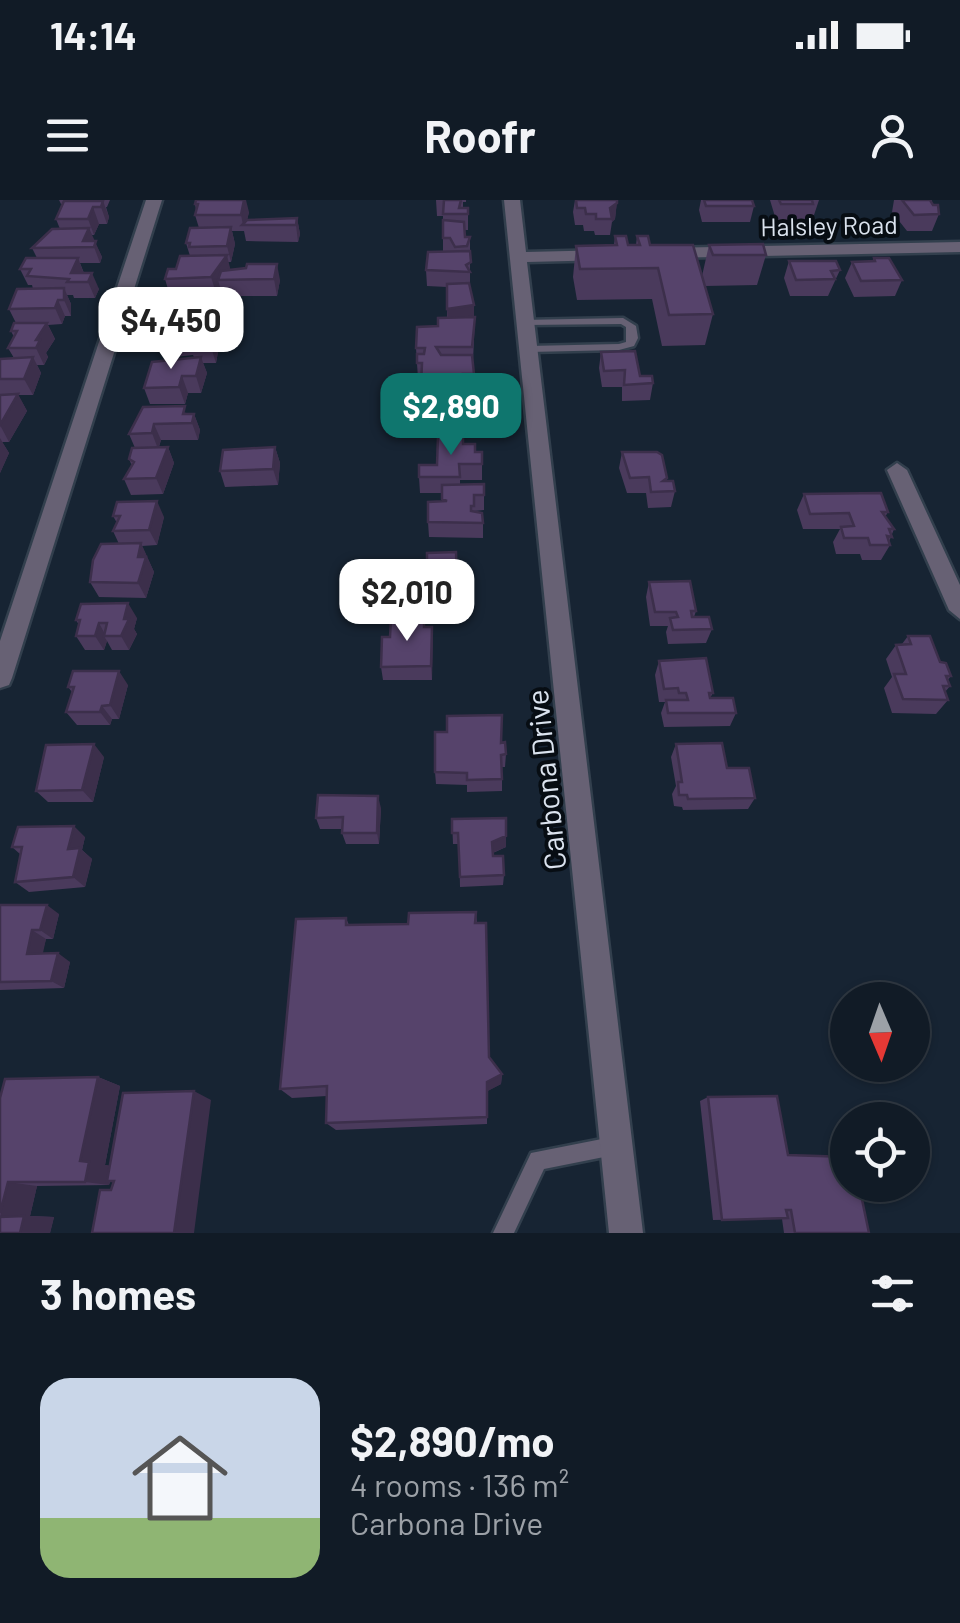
<!DOCTYPE html>
<html lang="en">
<head>
<meta charset="utf-8">
<style>
	body { margin:0; font-family:Barlow,sans-serif; background:#1a242e; color:#f1f3f6; height:100vh; display:flex; flex-direction:column; font-size:38px; white-space:nowrap }
	* { box-sizing:border-box; margin:0 }
	p { font-size:32px; color:#9ca1a7 }
	.icon { flex:none; width:55px; height:55px; fill:none; stroke:currentColor; stroke-width:2; stroke-linecap:round; stroke-linejoin:round }
	.map { position:relative; height:1033px; overflow:hidden }
	.drawer { display:flex; flex-direction:column; background:#111b26; flex:1 }
	.drawer>* { flex:none }
	.needle { width:65px; rotate:178deg }
	.controls { position:absolute; left:830px; top:782px; display:grid; gap:20px }
	.controls a { display:grid; place-items:center; width:100px; height:100px; border-radius:50%; background:#111b26; box-shadow:0 2px 8px #0004,0 0 0 2px #303943; font-size:50px }
	.price { position:absolute; translate:-50% -85px; padding:0 22px; border-radius:20px; background:#fff; color:#222; font-size:32px; line-height:65px; filter:drop-shadow(0 2px 5px #0008) }
	.price::after { content:''; position:absolute; left:50%; top:60px; width:30px; height:22px; margin-left:-15px; background:inherit; clip-path:polygon(0 0,100% 0,50% 100%) }
	.price.selected { background:#0f766e; color:#fff }
	ul { padding:0; list-style:none }
	li { display:flex; align-items:center; gap:30px; height:250px; padding:0 40px }
	li+li { border-top:2px solid #303943 }
	li span { display:grid; place-items:center; flex:none; width:280px; height:200px; border-radius:30px; color:#555 }
	li>.icon { margin-inline-start:auto }
	span .icon { width:120px; height:120px; fill:#fffc; stroke-width:1 }
	li b { font-size:42px }
	h2 { display:flex; justify-content:space-between; align-items:center; height:120px; padding:0 40px; font-size:42px }
	.status { display:flex; justify-content:space-between; align-items:center; height:70px; padding:0 50px; background:#111b26; direction:ltr }
	.status svg { height:28px; fill:currentColor }
	header { display:flex; justify-content:space-between; align-items:center; height:130px; padding:0 40px; background:#111b26; font-size:45px; font-weight:700 }
	.map>svg:first-child { display:block }
	.lines { fill:none; stroke-linecap:round; stroke-linejoin:round }
	.service-casing { stroke:#323f4d; stroke-width:5 }
	.minor-casing { stroke:#323f4d; stroke-width:5 }
	.service { fill:#676174; fill-rule:evenodd }
	.minor { fill:#676174; fill-rule:evenodd }
	.wall { fill:#4a3a5c }
	.shaded-wall { fill:#3c2f4b }
	.building { fill:#56436b; stroke:#3c2f4b; stroke-width:2.5 }
	.labels { text-anchor:middle; dominant-baseline:central; stroke-width:8; stroke-linejoin:round; paint-order:stroke }
	.far-street-label { font-size:25px; fill:#dbe3ee; stroke:#070d13 }
	.street-label { font-size:30px; fill:#dbe3ee; stroke:#070d13 }
</style>
</head>
<body>
<div class="status"><b>14:14</b><svg viewBox="0 0 49 12"><path d="M0 12V9h3v3zM5 12V6h3v6zM10 12V3h3v9zM15 12V0h3v12zM26 1h20v11H26zM47 4h2v5h-2z"/></svg></div>
<header><svg class="icon" aria-label="menu" viewBox="0 0 24 24"><path d="M4 6h16M4 12h16M4 18h16"/></svg>Roofr<svg class="icon" aria-label="person" viewBox="0 0 24 24"><circle cx="12" cy="8" r="4"/><path d="M4 21q1-7 8-7t8 7"/></svg></header>
<div class="map">
<svg width="960" height="1033" viewBox="0 0 960 1033">
	<rect width="100%" height="100%" fill="#172433"/>
	<g class="lines">
		<defs>
			<path id="service" d="M623 118 636 126 638 138 634 146 619 150 529 152 524 149 529 146 619 144 626 142V127L621 124 526 125 521 122 522 120Z
				M617 936 624 939 627 946 624 953 544 969 514 1033H493L531 953Z"/>
			<path id="minor" d="M146 0H162L12 478 9 485 0 488V441Z
				M504 0H520L526 52 610 50 618 55 610 60 527 62 643 1033H609Z
				M960 42V52L665 58 657 53 665 48Z
				M897 263 907 270 960 385V419L949 410 887 270Z"/>
		</defs>
		<use href="#service" class="service-casing"/>
		<use href="#minor" class="minor-casing"/>
		<use href="#service" class="service"/>
		<use href="#minor" class="minor"/>
	</g>
	<path class="wall" d="M59 0H110L107 7H106L109 17 107 24H99L94 35H91L102 57 100 63H80L84 73 99 89 95 98H74L73 95H67L71 104V116H65L62 124 48 125 55 139 46 153 48 157 44 165H37L41 173 33 195H18L27 211 9 242H2L9 253 0 273V159L14 158 8 148 14 137 11 131 16 123 9 109 33 89 32 85H28L20 69 37 58 32 48 60 29 56 19 63 4H61Z
		M436 0H466V2H463V8H468V30H465V37H470V88L474 105V117H475L473 161 474 190H464V192L479 218 471 220V237H463V244L475 252H482V280H460V285L484 284V310L474 311 483 323V338L429 337 428 322 442 301V293H420L419 277 437 265 455 236V230H445L444 203H422L421 179H418L416 148 447 117V87L427 86 426 70 443 52V16H437Z
		M575 0H617L615 19 612 22 610 35H595L594 31H584L583 25H575L573 12Z
		M701 0H752L754 6 750 22H702L699 10Z
		M770 0H819L814 15H810L808 20H776Z
		M894 0H932L931 2 939 14 932 31H907L892 12Z
		M195 4 249 12 247 20 297 18 300 34 298 42 246 41 244 31H232L235 44 231 62H228L230 70 280 80 277 96H222L220 87 216 93 170 96 165 79 190 56 186 43 199 28 195 15 196 10Z
		M615 36 628 45H636L637 36 650 45 713 114 705 145 662 146 652 99 577 100 573 77 576 46 614 45Z
		M709 45 766 55 757 85 705 86 702 76Z
		M874 58 902 80 895 96 854 97 845 78 852 62 872 61Z
		M789 61 840 70 828 96H790L784 78Z
		M217 119 221 135 216 163H203L207 173 201 193H188L185 204H150L144 188 194 157 193 155 166 158 160 141 196 124Z
		M601 152 653 183 650 200 622 201V187H602L599 168Z
		M143 207 194 214 200 230 198 240H161L159 247H168L174 263 163 294 131 295 124 279 132 266 129 259 135 248 129 234Z
		M275 247 280 263 278 285 225 287 220 271Z
		M622 252 667 278 666 281 675 291 671 307 648 308 646 293H627L619 268Z
		M804 294 888 312 885 317 894 329 889 342 890 345 881 360H862L860 354H836L833 342 840 329H803L797 310Z
		M113 316 164 317 157 345 142 346 154 372 146 398 99 397 90 382 119 344 113 331 117 323Z
		M456 352 458 399 429 400 427 385Z
		M649 382 696 411 694 417 712 429 706 443 668 444 666 432 668 426H650L646 397Z
		M137 418 134 429 137 434 129 450H112L107 441 104 450H85L76 436 79 425 76 420Z
		M424 418 425 427H432V480H383L381 467 390 437Z
		M908 436 940 462 951 476 947 481 950 486 945 492 948 500 936 514 892 513 884 488 892 477 886 459 896 445 902 444Z
		M659 461 713 493 710 498 736 513 730 526 664 527 661 513 665 502H659L655 475Z
		M128 485 119 519H112L110 525H77L66 512 72 492 68 487Z
		M501 543 506 554 505 567H502V591L467 592V585L436 584 435 572Z
		M676 544 727 568 755 598 748 609 683 610 682 607 674 606 672 594 676 586 671 557Z
		M104 557 93 602H48L36 591Z
		M381 608 379 644H346L342 633V629H320L316 618Z
		M452 619 506 647 493 653V656L504 675 503 685 460 687 459 644H453Z
		M85 637 82 650 92 659 85 687 29 692 15 682 20 654 12 647Z
		M0 705 59 714 53 739H46L42 753 70 762 64 788 0 790Z
		M476 712 489 857 502 874 501 884 487 891V924L336 930 326 923 327 896 292 898 280 889 346 718 349 725 408 724Z
		M98 877 120 886 105 965 110 966 211 900 111 990 113 982H110L109 985 37 986 30 1016 54 1017 50 1033H0V898Z
		M708 897 788 955 869 1033H784L782 1019 713 1020 700 901Z"/>
	<path class="shaded-wall" d="M244 0H246L249 12 246 25H243L241 15Z
		M103 1 109 17 107 24 101 7Z
		M617 3 615 19 612 22 610 8Z
		M93 7 99 24 94 35 88 19Z
		M297 18 300 34 298 42 296 25Z
		M231 27 235 44 231 62 227 46Z
		M89 28 102 57 100 63 94 47 83 41Z
		M227 55 231 72 218 80 220 87 216 93 211 77Z
		M78 58 84 74 71 73Z
		M277 64 280 80 277 96 274 79Z
		M92 73 99 89 95 98 88 82Z
		M64 88 71 104V116L64 100Z
		M58 100 65 116 62 124 55 108Z
		M474 105V121L448 125 447 109Z
		M217 119 221 135 216 163 211 147Z
		M47 123 55 139 46 153 48 157 44 165 36 148V140Z
		M33 157 41 173 33 195 24 179Z
		M201 157 207 173 201 193 196 176Z
		M182 176 188 193 185 204 179 187Z
		M18 194 27 211 9 242 0 225Z
		M479 201V218L466 221V205Z
		M194 214 200 230 198 240 192 223Z
		M154 224 161 240 158 249 152 233Z
		M0 238 9 253 0 273Z
		M168 247 174 263 163 294 156 278Z
		M275 247 280 263 278 285 273 269Z
		M157 301 164 317 157 345 149 330Z
		M141 343 154 372 146 398 138 383V357Z
		M128 403 137 418 134 429 137 434 129 450 121 436Z
		M99 423 106 436H104L107 441 104 450 95 436Z
		M432 427 433 441 432 480 431 466Z
		M119 471 128 485 119 519 110 505Z
		M102 506 112 519 110 525 100 512Z
		M94 544 104 557 93 602 82 590Z
		M378 596 381 608 379 644 377 633Z
		M74 626 85 637 82 650 92 659 85 687 73 677 68 649Z
		M506 636V647L492 653V642Z
		M47 705 59 714 53 739 40 730Z
		M32 730 46 739 41 762 27 754Z
		M58 753 70 762 64 788 51 781Z
		M502 874 501 884 486 892 487 882Z
		M98 877 120 886 105 965 113 966 109 985 85 982 80 961Z
		M194 891 211 900 194 1033H174Z
		M8 982 37 986 30 1016 54 1017 50 1033H20L0 1017Z"/>
	<path class="building" d="M196 0H244L241 15H195L198 4H195Z
		M444 0H461L459 8H468V14H443Z
		M576 0H617V3L610 8 612 19H596V14H586L585 8H577Z
		M704 0H752L754 6H706Z
		M779 0H812L813 4H781Z
		M902 0H930L933 5H938L939 14 914 15Z
		M64 1H103L101 7H93L88 19H56Z
		M297 18 296 25H242L247 20Z
		M443 20 464 22 465 37H470L467 46 455 47 450 38H443Z
		M231 27 227 46 189 47 190 43H186L190 28Z
		M89 28 83 41H96L94 47 32 48 52 29Z
		M615 36H626L628 45H640L637 36H648L650 45H693L713 114 669 115 658 68 580 69 576 46 617 45Z
		M763 44 766 55H713L709 45Z
		M470 51 471 62 466 65 470 72 426 70 428 52Z
		M227 55 211 77 165 79 168 69H176L180 56Z
		M26 58H78L71 73H92L88 82H67L69 79 27 76 31 69H20Z
		M874 58H889L902 80 861 81 852 62 875 61Z
		M789 61H836L840 70 831 71 835 79 796 80Z
		M247 64H277L274 79 218 80 221 71 246 68Z
		M469 83 474 105 447 109V84Z
		M64 88V100H58L55 108 9 109 17 89Z
		M475 117 472 147H436L441 155H472L474 174H463L464 186H421L422 163H417V154H424L425 148H416L417 127 438 126V118Z
		M197 119H217L211 147H190L193 138 160 141 162 124H196Z
		M14 123H47L36 140H40L36 148H8L17 131H11Z
		M635 151 640 176H652L653 183 624 185 625 170 604 171 601 152Z
		M33 157 24 179H0V159Z
		M201 157 196 176H182L179 187 144 188 152 162Z
		M479 192V201L466 205 471 221H454V214H444V193Z
		M18 194 0 225V195Z
		M185 206 183 214H194L192 223 154 224 152 233 129 234 143 207Z
		M438 236H463V244H475V252H482V264H459L460 277H419V265H437Z
		M168 247 156 278 124 279 134 262 129 259 132 248Z
		M275 247 273 269 220 271 223 250Z
		M622 252H657L662 255 667 278 663 281H673L675 291 651 292 649 277 630 278Z
		M484 284V295H474V306H471V311L482 313 483 323 428 322V302L447 301 442 299V285Z
		M881 293 888 312H882L894 329H889L892 337 887 336 890 345H870L868 338H844L841 327 854 326 849 313 810 314 804 294Z
		M157 301 149 330 113 331 120 316H113L117 302Z
		M141 343 138 357H146L138 383 90 382 93 360 101 344Z
		M456 352 457 385H427V353Z
		M690 381 696 411H691L692 417H709L712 429 673 430 670 418 678 417 676 412H655L649 382Z
		M128 403 124 419H129L121 436H104L107 423H99L95 436H76L80 420H76L81 404Z
		M391 418H424V427H432L431 466 381 467 382 437H390Z
		M908 436H930L940 462 946 463 951 476H946L950 486H943L948 500 903 499 894 474H906L896 445 911 444Z
		M706 458 713 493H709L710 498H733L736 513H668L666 500H688L686 493H679L678 488 664 489 659 461Z
		M73 471H119L110 505 102 506 100 512H66L74 487H68Z
		M502 515 501 543 505 542 506 554 501 555 502 579 467 580V573L435 572V532H447V516Z
		M722 543 727 568H749L755 598 688 599 687 595H679L678 582H682L676 544Z
		M94 544 82 590 36 591 46 545Z
		M318 595 378 596 377 633H342L343 617 316 618Z
		M506 618V636L492 642 493 656H503L504 675 460 677 458 633H452V619Z
		M74 626 68 649 80 648 73 677 15 682 22 647H12L18 627Z
		M0 705H47L40 730H32L27 754 58 753 51 781 0 782Z
		M476 712 475 723H486L489 857 502 874 487 882V917L326 923 327 886 280 889 296 719 346 718V725L408 724 409 713Z
		M98 877 80 961 89 962 85 982H8L0 1013V898L5 879Z
		M194 891 174 1033H92L100 990H111L114 981H107L123 893Z
		M777 896 788 955 848 957V985H859L869 1033H795L791 1010H786L788 1018 722 1020 708 897Z
		M24 1016 20 1033H0V1017Z"/>
	<g class="labels">
		<g class="far-street-label">
			<text transform="translate(829 25) rotate(-1)">Halsley Road</text>
		</g>
		<g class="street-label">
			<text transform="translate(545 580) rotate(-96)">Carbona Drive</text>
		</g>
	</g>
</svg>
<div class="controls">
<a><svg class="needle" viewBox="-14 -14 28 28"><path d="M0-13l5 13h-10z" fill="#e53935"/><path d="M0 13l5-13h-10z" fill="#9ca1a7"/></svg></a>
<a><svg class="icon" aria-label="locate" viewBox="0 0 24 24"><circle cx="12" cy="12" r="6"/><path d="M12 2v4M12 18v4M2 12h4M18 12h4"/></svg></a>
</div>
<b class="price" style="left:171px;top:172px">$4,450</b>
<b class="price selected" style="left:451px;top:258px">$2,890</b>
<b class="price" style="left:407px;top:444px">$2,010</b>
</div>
<section class="drawer">
<h2>3 homes<svg class="icon" aria-label="filters" viewBox="0 0 24 24"><path d="M4 7h16M4 17h16"/><circle cx="9" cy="7" r="2"/><circle cx="15" cy="17" r="2"/></svg></h2>
<ul>
<li><span style="background:linear-gradient(#c9d6e8 70%,#8fb573 0)"><svg class="icon" aria-label="home" viewBox="0 0 24 24"><path d="M3 11l9-7 9 7M6 9v11h12V9"/></svg></span><div><b>$2,890/mo</b><p>4 rooms · 136 m²</p><p>Carbona Drive</p></div></li>
</ul>
</section>
</body>
</html>
